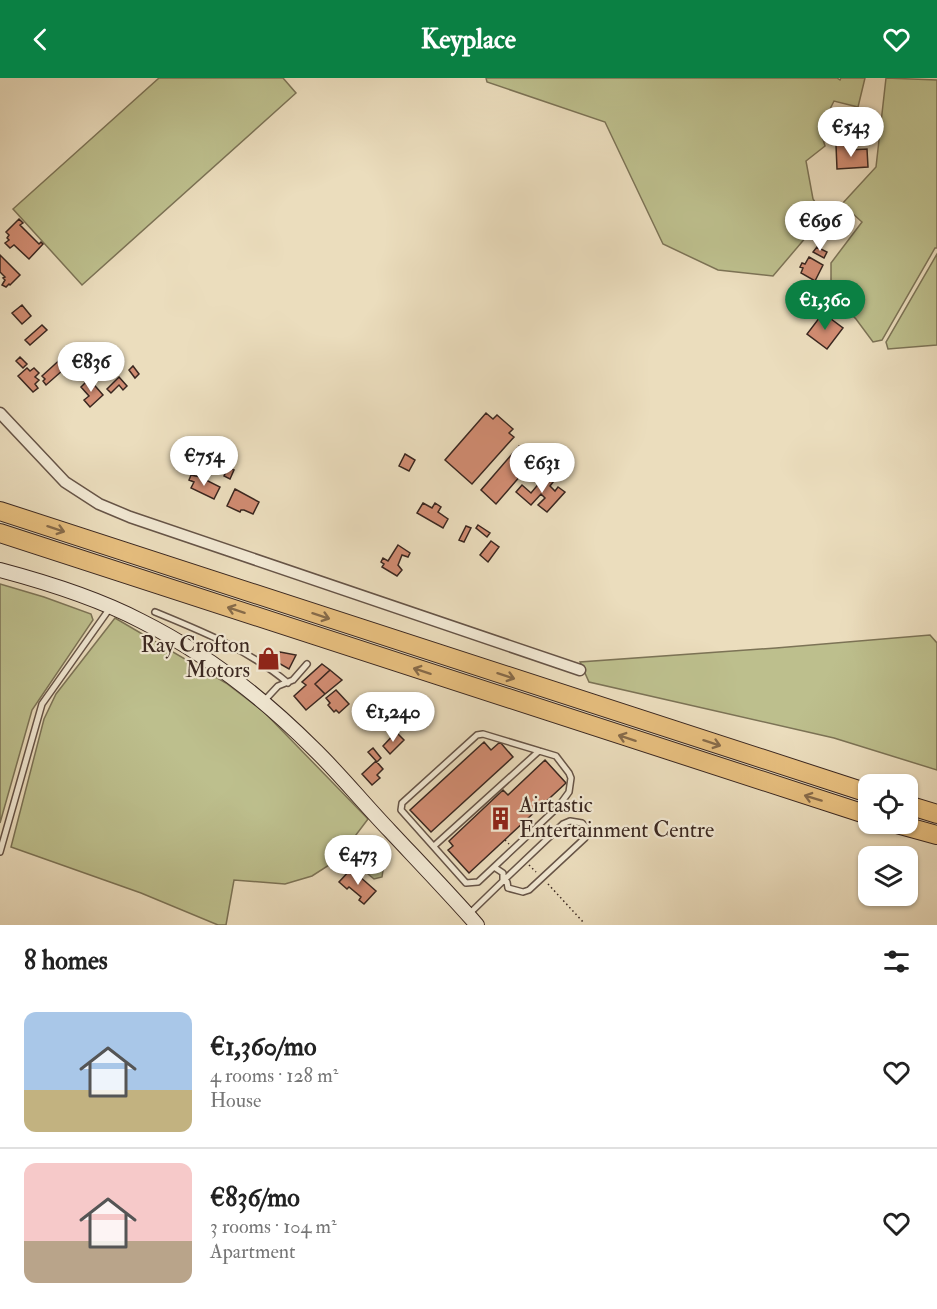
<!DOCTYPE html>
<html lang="en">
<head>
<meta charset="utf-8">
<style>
	body { margin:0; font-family:"IM FELL Double Pica",serif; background:#f6f6f6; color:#222; height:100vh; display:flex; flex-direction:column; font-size:22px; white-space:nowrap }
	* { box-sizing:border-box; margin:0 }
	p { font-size:20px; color:#767676 }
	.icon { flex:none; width:33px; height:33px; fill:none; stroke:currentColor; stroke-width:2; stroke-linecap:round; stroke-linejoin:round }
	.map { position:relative; height:847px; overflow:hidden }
	.drawer { display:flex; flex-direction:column; background:#fff; flex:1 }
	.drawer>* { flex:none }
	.controls { position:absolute; left:858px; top:696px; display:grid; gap:12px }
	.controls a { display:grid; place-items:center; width:60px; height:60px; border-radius:12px; background:#fff; box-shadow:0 2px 4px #0004; font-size:30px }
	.price { position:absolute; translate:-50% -51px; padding:0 14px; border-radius:21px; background:#fff; color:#222; font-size:20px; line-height:39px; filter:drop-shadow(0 2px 3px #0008) }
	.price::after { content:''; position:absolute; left:50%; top:36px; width:18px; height:14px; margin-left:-9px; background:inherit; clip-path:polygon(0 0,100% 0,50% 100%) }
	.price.active { background:#0b8043; color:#fff }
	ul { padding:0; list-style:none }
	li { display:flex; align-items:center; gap:18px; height:150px; padding:0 24px }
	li+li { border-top:2px solid #e0e0e0 }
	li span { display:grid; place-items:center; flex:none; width:168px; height:120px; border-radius:12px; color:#555 }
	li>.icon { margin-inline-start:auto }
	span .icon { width:72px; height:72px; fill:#fffc; stroke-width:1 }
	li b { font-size:26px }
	h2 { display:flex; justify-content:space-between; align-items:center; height:72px; padding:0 24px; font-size:26px }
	header { display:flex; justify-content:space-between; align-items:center; height:78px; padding:0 24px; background:#0b8043; color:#fff; font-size:27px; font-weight:700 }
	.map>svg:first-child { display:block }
	.green { fill:#bdbf8d; stroke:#7c7356; stroke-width:1.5 }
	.building { fill:#d18c72; stroke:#3a2720; stroke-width:1.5 }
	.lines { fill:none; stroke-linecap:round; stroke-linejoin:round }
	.service-casing { stroke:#665447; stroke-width:8 }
	.minor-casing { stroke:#665447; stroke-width:13 }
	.secondary-casing { stroke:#3a2720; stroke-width:16 }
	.motorway-casing { stroke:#3a2720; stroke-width:20 }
	.path { stroke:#3a2720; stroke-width:1.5; stroke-dasharray:1.5 3; stroke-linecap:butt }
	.service { stroke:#f2e9d4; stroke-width:5 }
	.minor { stroke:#f2e9d4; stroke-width:10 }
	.secondary { stroke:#f2e9d4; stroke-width:14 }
	.motorway { stroke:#e6be7e; stroke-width:18 }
	.oneway { stroke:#876b4a }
	.labels { text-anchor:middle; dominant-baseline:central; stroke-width:4.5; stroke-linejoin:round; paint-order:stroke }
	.poi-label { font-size:22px; fill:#3a2720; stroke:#f2e9d4; text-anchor:end }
</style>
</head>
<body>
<header><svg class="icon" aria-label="back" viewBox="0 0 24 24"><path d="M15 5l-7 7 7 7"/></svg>Keyplace<svg class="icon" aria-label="heart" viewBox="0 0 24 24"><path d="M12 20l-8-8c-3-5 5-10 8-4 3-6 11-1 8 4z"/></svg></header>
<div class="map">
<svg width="937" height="847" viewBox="0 0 937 847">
	<rect width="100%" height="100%" fill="#ebddbd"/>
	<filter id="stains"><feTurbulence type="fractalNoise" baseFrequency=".00333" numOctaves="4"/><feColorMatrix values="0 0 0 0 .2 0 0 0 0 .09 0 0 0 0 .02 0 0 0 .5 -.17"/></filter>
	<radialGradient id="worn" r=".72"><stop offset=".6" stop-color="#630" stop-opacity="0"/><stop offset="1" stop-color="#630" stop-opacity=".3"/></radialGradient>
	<path class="green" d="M159 0H283L296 15 82 207 13 131Z
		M486 0H837L840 2 841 0H865L858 29 834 23 820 51 825 68 806 83 813 121 824 138 773 198 718 192 663 166 605 44 487 4Z
		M886 0 937 2V170H935L882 262 873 264 856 241 842 227 848 216 831 206V185L862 144 842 126 876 89Z
		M937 176V267L888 271 886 264Z
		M0 506 44 519 91 536 93 542 32 632 0 745Z
		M115 540 226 605 264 634 368 741 337 782 312 798 285 806 234 802 226 847H218L141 815 11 769 44 641 56 616Z
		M930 557 937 565V692L834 660 589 604 580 584 776 570Z
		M381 776 385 779 382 799 374 801 362 791V786L366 781Z"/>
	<path class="building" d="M849 66V72L867 71 868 89 837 91 836 67Z
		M19 141 23 145 20 147 39 166 41 164 43 166 29 181 14 167 10 170 5 165 9 162 7 160 9 157 6 154Z
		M817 169 827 174 824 180 813 174Z
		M0 177 20 197 10 207 9 206 6 209 2 207 5 202 3 200 5 199 0 194Z
		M809 179 823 187 815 203 801 195 803 190 800 189 802 185 805 186Z
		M22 227 31 238 22 246 12 235Z
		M823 235 843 250 827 271 807 256Z
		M42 247 47 252 30 267 25 262Z
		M65 277 71 285 46 307 43 303 45 301 42 298Z
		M20 279 27 286 23 290 16 283Z
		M133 288 139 296 135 300 129 292Z
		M27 290 30 293 34 290 39 295 35 299 39 302 35 306 38 310 33 314 18 298Z
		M119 299 127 308 123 312 119 307 111 315 107 311Z
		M89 301 103 317 90 329 84 322 89 318 81 309Z
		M486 335 493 341 497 337 513 351 509 355 514 359 472 406 445 382Z
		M519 368 534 382 496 426 481 412Z
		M405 376 415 382 409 393 399 388Z
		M228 390 234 392 230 401 224 398Z
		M191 397 200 399 220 409 214 421 191 410 194 404 189 402Z
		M546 397 554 403 550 408 555 413 558 409 565 414 547 434 538 427 545 420 541 416 531 427 516 414 522 407 531 415Z
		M235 411 259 424 253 436 244 432H241L240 434 227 428Z
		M423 425 432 430 435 425 441 429 438 434 448 441 443 450 417 435Z
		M478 447 490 455 487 459 476 450Z
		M466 448 471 450 464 464 459 462Z
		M491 463 499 469 488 484 480 477Z
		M398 467 410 475 408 479 402 477 398 487 402 492 397 498 382 489 384 486 381 484 383 480 388 483Z
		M280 574 296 577 289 591 275 583Z
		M322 586 330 592 315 606 325 616 306 632 294 618 306 607 302 604Z
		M330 592 342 602 325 616 315 606Z
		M336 612 349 626 339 635 336 632 334 634 328 627 330 625 326 620Z
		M393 642 401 650 398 653 389 645Z
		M396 654 404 662 390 676 383 668Z
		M484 664 491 672 500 664 513 679 431 754 410 732Z
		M373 670 381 680 377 684 368 674Z
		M545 682 566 705 469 795 448 772 453 768 449 763 503 712 508 717Z
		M376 683 383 691 377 697 380 700 372 707 362 696Z
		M351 791 376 813 364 826 359 822 361 819 349 809 347 811 339 804Z"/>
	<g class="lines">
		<defs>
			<path id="service" d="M155 534C201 553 249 572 288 605
				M264 623 278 608 293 602 307 586
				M570 743 582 745 586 749 585 760 529 812 523 814 508 810 507 804 503 803 563 746Z
				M434 768 539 673
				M0 774 42 626 110 530
				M469 836 503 803V795L494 789 558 729 569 714 571 700 569 695 556 678 483 656 477 657 402 725 401 732 466 805 478 804 494 789"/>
			<path id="minor" d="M0 335 65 404 99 426 130 439 580 592"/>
			<path id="secondary" d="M0 492C49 505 97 520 141 543 205 575 263 620 313 670 340 696 364 726 390 753 419 784 449 815 477 847"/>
			<path id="motorway" d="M0 433 868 715
				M0 455 868 737
				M908 727 937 736
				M897 746 937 757"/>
		</defs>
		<use href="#service" class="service-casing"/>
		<use href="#minor" class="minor-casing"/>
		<use href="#secondary" class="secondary-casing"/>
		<use href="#motorway" class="motorway-casing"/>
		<path class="path" d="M505 762 509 766
			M529 787 536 794
			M548 806 584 845"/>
		<use href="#service" class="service"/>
		<use href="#minor" class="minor"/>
		<use href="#secondary" class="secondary"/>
		<use href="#motorway" class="motorway"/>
	</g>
	<defs><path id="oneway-shaft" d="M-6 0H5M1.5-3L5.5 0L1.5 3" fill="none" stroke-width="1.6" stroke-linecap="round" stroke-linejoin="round" transform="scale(1.5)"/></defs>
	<g class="oneway">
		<use href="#oneway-shaft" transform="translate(56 451) rotate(18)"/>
		<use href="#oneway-shaft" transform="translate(236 532) rotate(-162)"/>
		<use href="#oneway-shaft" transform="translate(321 538) rotate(18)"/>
		<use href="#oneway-shaft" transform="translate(422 593) rotate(-162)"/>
		<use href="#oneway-shaft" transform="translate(506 598) rotate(18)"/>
		<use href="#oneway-shaft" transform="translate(627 660) rotate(-162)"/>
		<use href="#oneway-shaft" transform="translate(712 665) rotate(18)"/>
		<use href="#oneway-shaft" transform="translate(813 720) rotate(-163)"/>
	</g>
	<defs>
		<symbol id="shop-bare" viewBox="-9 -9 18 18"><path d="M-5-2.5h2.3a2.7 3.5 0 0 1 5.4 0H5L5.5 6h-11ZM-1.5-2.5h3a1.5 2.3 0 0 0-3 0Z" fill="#8f2418" stroke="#f2e9d4" stroke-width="2.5" paint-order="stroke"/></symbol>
		<symbol id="building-bare" viewBox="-9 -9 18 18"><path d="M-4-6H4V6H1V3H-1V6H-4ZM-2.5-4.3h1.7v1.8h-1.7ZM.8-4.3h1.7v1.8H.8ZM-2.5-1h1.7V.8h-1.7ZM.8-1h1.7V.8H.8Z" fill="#8f2418" stroke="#f2e9d4" stroke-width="2.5" paint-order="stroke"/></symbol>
	</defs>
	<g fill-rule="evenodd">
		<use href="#shop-bare" x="252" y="564" width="33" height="33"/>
		<use href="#building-bare" x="484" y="724" width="33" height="33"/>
	</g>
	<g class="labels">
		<g class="poi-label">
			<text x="250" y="567">Ray Crofton<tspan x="250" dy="25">Motors</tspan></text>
			<text x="519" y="727" text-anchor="start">Airtastic<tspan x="519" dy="25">Entertainment Centre</tspan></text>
		</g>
	</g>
	<rect width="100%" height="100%" filter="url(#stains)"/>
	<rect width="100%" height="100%" fill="url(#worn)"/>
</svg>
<div class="controls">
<a><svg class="icon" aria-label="locate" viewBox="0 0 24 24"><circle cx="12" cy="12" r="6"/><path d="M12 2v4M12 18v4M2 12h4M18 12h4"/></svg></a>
<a><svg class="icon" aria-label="layers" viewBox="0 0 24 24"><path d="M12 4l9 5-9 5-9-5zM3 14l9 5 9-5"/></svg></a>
</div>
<b class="price" style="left:851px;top:80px">€543</b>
<b class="price" style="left:820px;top:174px">€696</b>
<b class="price active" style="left:825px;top:253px">€1,360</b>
<b class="price" style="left:91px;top:315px">€836</b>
<b class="price" style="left:204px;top:409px">€754</b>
<b class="price" style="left:542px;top:416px">€631</b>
<b class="price" style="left:393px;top:665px">€1,240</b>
<b class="price" style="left:358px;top:808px">€473</b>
</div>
<section class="drawer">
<h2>8 homes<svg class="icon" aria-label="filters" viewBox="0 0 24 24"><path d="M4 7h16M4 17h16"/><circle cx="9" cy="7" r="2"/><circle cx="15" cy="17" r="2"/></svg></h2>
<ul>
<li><span style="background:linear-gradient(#a9c7e8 65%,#c2b280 0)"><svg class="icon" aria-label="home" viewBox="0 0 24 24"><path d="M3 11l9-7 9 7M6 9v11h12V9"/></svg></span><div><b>€1,360/mo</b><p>4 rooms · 128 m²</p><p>House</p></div><svg class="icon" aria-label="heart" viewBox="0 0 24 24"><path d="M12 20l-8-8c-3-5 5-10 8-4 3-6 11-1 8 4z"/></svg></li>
<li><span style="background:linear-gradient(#f6c9c9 65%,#b9a48a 0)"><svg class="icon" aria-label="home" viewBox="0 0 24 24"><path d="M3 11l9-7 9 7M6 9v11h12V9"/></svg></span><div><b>€836/mo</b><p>3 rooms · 104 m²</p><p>Apartment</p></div><svg class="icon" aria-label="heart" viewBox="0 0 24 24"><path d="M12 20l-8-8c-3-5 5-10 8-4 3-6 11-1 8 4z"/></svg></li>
</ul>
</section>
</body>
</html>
